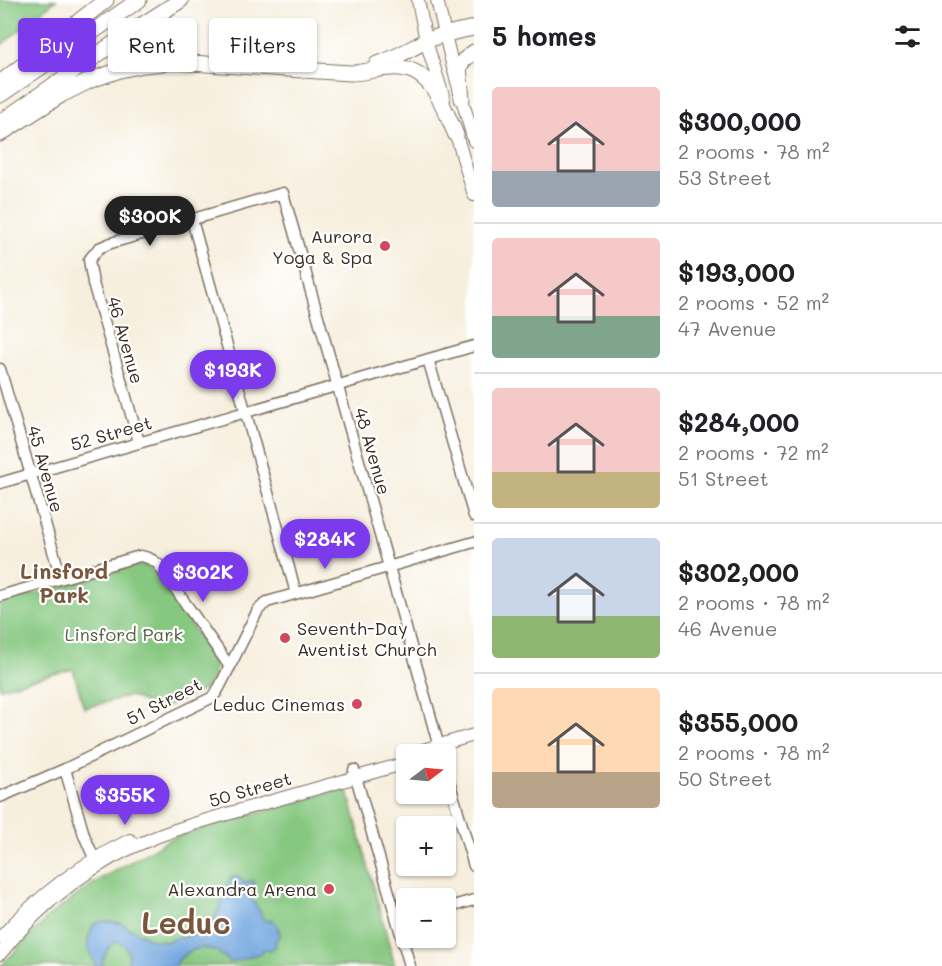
<!DOCTYPE html>
<html lang="en">
<head>
<meta charset="utf-8">
<style>
	body { margin:0; font-family:Mali,sans-serif; background:#f6f6f6; color:#202124; height:100vh; display:flex; flex-direction:column; font-size:22px; white-space:nowrap }
	* { box-sizing:border-box; margin:0 }
	p { font-size:20px; color:#757577 }
	.icon { flex:none; width:33px; height:33px; fill:none; stroke:currentColor; stroke-width:2; stroke-linecap:round; stroke-linejoin:round }
	.map { position:relative; flex:1; overflow:hidden }
	.side { display:flex; flex-direction:column; background:#fff; width:468px }
	.side>* { flex:none }
	.top-card { position:absolute; left:18px; top:18px; width:366px; height:54px; display:flex; gap:12px }
	.needle { width:39px; rotate:74deg }
	.controls { position:absolute; left:396px; top:744px; display:grid; gap:12px }
	.controls a { display:grid; place-items:center; width:60px; height:60px; border-radius:6px; background:#fff; box-shadow:0 2px 4px #0004; font-size:30px }
	.price { position:absolute; translate:-50% -51px; padding:0 14px; border-radius:21px; background:#7c3aed; color:#fff; font-size:20px; line-height:39px; filter:drop-shadow(0 2px 3px #0008) }
	.price::after { content:''; position:absolute; left:50%; top:36px; width:18px; height:14px; margin-left:-9px; background:inherit; clip-path:polygon(0 0,100% 0,50% 100%) }
	.price.active { background:#222; color:#fff }
	ul { padding:0; list-style:none }
	li { display:flex; align-items:center; gap:18px; height:150px; padding:0 18px }
	li+li { border-top:2px solid #e0e0e0 }
	li span { display:grid; place-items:center; flex:none; width:168px; height:120px; border-radius:6px; color:#555 }
	li>.icon { margin-inline-start:auto }
	span .icon { width:72px; height:72px; fill:#fffc; stroke-width:1 }
	li b { font-size:26px }
	h2 { display:flex; justify-content:space-between; align-items:center; height:72px; padding:0 18px; font-size:26px }
	.chip { padding:0 21px; border-radius:6px; background:#fff; box-shadow:0 2px 4px #0004; font-size:21px; line-height:54px }
	.chip.active { background:#7c3aed; color:#fff }
	main { display:flex; flex:1; min-height:0 }
	.map>svg:first-child { display:block }
	.green { fill:#87c881; stroke:#617950; stroke-width:1.5 }
	.water { fill:#71a6de; stroke:#56687e; stroke-width:1.5 }
	.lines { fill:none; stroke-linecap:round; stroke-linejoin:round }
	.minor-casing { stroke:#7d6f61; stroke-width:13 }
	.major-casing { stroke:#7d6f61; stroke-width:14 }
	.highway-casing { stroke:#7d6f61; stroke-width:17 }
	.minor { stroke:#fff; stroke-width:10 }
	.major { stroke:#fff; stroke-width:12 }
	.highway { stroke:#fff; stroke-width:15 }
	.poi-dot { fill:#d1495b; stroke:#fff; stroke-width:2 }
	.labels { text-anchor:middle; dominant-baseline:central; stroke-width:4.5; stroke-linejoin:round; paint-order:stroke }
	.poi-label { font-size:18px; fill:#3b2a1e; stroke:#fff; text-anchor:end }
	.street-label { font-size:18px; fill:#3b2a1e; stroke:#fff }
	.park-label { font-size:18px; fill:#566141; stroke:#fff }
	.quarter-label { font-size:21px; font-weight:bold; fill:#79563c; stroke:#fff }
	.town-label { font-size:30px; font-weight:bold; fill:#79563c; stroke:#fff }
</style>
</head>
<body>
<main>
<div class="map">
<svg width="474" height="966" viewBox="0 0 474 966">
	<rect width="100%" height="100%" fill="#fff"/>
	<filter id="ink" filterUnits="userSpaceOnUse"><feTurbulence type="fractalNoise" baseFrequency=".0167" numOctaves="2"/><feDisplacementMap in="SourceGraphic" scale="12" xChannelSelector="R" yChannelSelector="G"/><feConvolveMatrix kernelMatrix="1 2 1 2 8 2 1 2 1" color-interpolation-filters="sRGB"/></filter>
	<filter id="wash" filterUnits="userSpaceOnUse"><feTurbulence type="fractalNoise" baseFrequency=".008" numOctaves="4" result="noise"/><feDisplacementMap in="SourceGraphic" scale="24" xChannelSelector="R" yChannelSelector="G"/><feGaussianBlur stdDeviation="1.35" result="paint"/><feColorMatrix in="noise" values="0 0 0 0 0 0 0 0 0 0 0 0 0 0 0 0 0 1.4 0 .05"/><feComposite in="paint" operator="in"/></filter>
	<g filter="url(#wash)">
		<rect width="100%" height="100%" fill="#f7efde"/>
		<path class="green" d="M0 0H56L0 46Z
			M137 565C145 565 150 567 155 572L212 655C218 669 215 679 203 690L155 712 151 705 130 696 84 708 73 669 0 688V604Z
			M342 789 348 792 395 966H1L49 916 97 881 115 871 174 837Z"/>
		<path class="water" d="M239 876 244 883 253 881 255 886V891L252 894 250 898C256 904 261 912 263 919L268 921 272 919 278 926 280 936 275 941 276 946 271 950 263 949 261 953 230 963C219 950 205 944 189 952 183 955 178 959 175 966H127C131 955 128 943 115 941 107 948 103 955 102 966H96L88 948V939L93 925 101 921 120 923 150 939 167 942C178 934 188 939 198 933 219 923 221 900 229 881L233 877Z"/>
	</g>
	<g filter="url(#ink)">
		<g class="lines">
			<defs>
				<path id="minor" d="M192 220 296 593
					M428 359 474 516
					M0 369 61 578
					M139 442 93 283 89 260 99 248 111 243 283 193 389 567 441 754
					M0 483 474 346
					M0 596 140 556C148 557 152 559 158 564L230 667
					M65 769 84 835 97 865
					M354 770 410 966
					M446 771 474 866
					M0 797 65 769 211 698 216 693 220 686 258 610 267 602 474 542
					M446 908 474 900"/>
				<path id="major" d="M418 0 426 41 444 99
					M437 0 452 64 474 141
					M454 127 474 195
					M409 754 474 735
					M0 938C37 897 80 864 130 840
					M0 954C41 903 94 861 156 837 191 823 229 814 265 803 312 790 359 776 406 763"/>
				<path id="highway" d="M377 64C395 59 411 48 428 40 443 34 458 31 474 28
					M0 83 106 0
					M0 95 139 0
					M462 99 459 67 464 60 474 52
					M2 121 120 39 181 0
					M0 134 61 95 91 80 120 70 144 65 174 62 350 73C364 73 378 68 392 68 431 65 443 106 456 135"/>
			</defs>
			<use href="#minor" class="minor-casing"/>
			<use href="#major" class="major-casing"/>
			<use href="#highway" class="highway-casing"/>
			<use href="#minor" class="minor"/>
			<use href="#major" class="major"/>
			<use href="#highway" class="highway"/>
		</g>
	</g>
	<g class="poi-dot">
		<circle cx="385" cy="246" r="6"/>
		<circle cx="285" cy="638" r="6"/>
		<circle cx="357" cy="704" r="6"/>
		<circle cx="329" cy="889" r="6"/>
	</g>
	<g class="labels">
		<g class="poi-label">
			<text x="373" y="236">Aurora<tspan x="373" dy="21">Yoga &amp; Spa</tspan></text>
			<text x="297" y="628" text-anchor="start">Seventh-Day<tspan x="297" dy="21">Aventist Church</tspan></text>
			<text x="345" y="704">Leduc Cinemas</text>
			<text x="317" y="889">Alexandra Arena</text>
		</g>
		<g class="street-label">
			<text transform="translate(126 340) rotate(74)">46 Avenue</text>
			<text transform="translate(111 433) rotate(-16)">52 Street</text>
			<text transform="translate(373 451) rotate(74)">48 Avenue</text>
			<text transform="translate(46 469) rotate(74)">45 Avenue</text>
			<text transform="translate(164 701) rotate(-27)">51 Street</text>
			<text transform="translate(250 789) rotate(-16)">50 Street</text>
		</g>
		<g class="park-label">
			<text x="124" y="634">Linsford Park</text>
		</g>
		<g class="quarter-label">
			<text x="64" y="570">Linsford<tspan x="64" dy="24">Park</tspan></text>
		</g>
		<g class="town-label">
			<text x="186" y="922">Leduc</text>
		</g>
	</g>
</svg>
<div class="controls">
<a><svg class="needle" viewBox="-14 -14 28 28"><path d="M0-13l5 13h-10z" fill="#e53935"/><path d="M0 13l5-13h-10z" fill="#757577"/></svg></a>
<a>+</a>
<a>−</a>
</div>
<b class="price active" style="left:150px;top:247px">$300K</b>
<b class="price" style="left:233px;top:401px">$193K</b>
<b class="price" style="left:325px;top:570px">$284K</b>
<b class="price" style="left:203px;top:603px">$302K</b>
<b class="price" style="left:125px;top:826px">$355K</b>
<div class="top-card">
<a class="chip active">Buy</a>
<a class="chip">Rent</a>
<a class="chip">Filters</a>
</div>
</div>
<section class="side">
<h2>5 homes<svg class="icon" aria-label="filters" viewBox="0 0 24 24"><path d="M4 7h16M4 17h16"/><circle cx="9" cy="7" r="2"/><circle cx="15" cy="17" r="2"/></svg></h2>
<ul>
<li><span style="background:linear-gradient(#f6c9c9 70%,#9aa5b1 0)"><svg class="icon" aria-label="home" viewBox="0 0 24 24"><path d="M3 11l9-7 9 7M6 9v11h12V9"/></svg></span><div><b>$300,000</b><p>2 rooms · 78 m²</p><p>53 Street</p></div></li>
<li><span style="background:linear-gradient(#f6c9c9 65%,#7fa58c 0)"><svg class="icon" aria-label="home" viewBox="0 0 24 24"><path d="M3 11l9-7 9 7M6 9v11h12V9"/></svg></span><div><b>$193,000</b><p>2 rooms · 52 m²</p><p>47 Avenue</p></div></li>
<li><span style="background:linear-gradient(#f6c9c9 70%,#c2b280 0)"><svg class="icon" aria-label="home" viewBox="0 0 24 24"><path d="M3 11l9-7 9 7M6 9v11h12V9"/></svg></span><div><b>$284,000</b><p>2 rooms · 72 m²</p><p>51 Street</p></div></li>
<li><span style="background:linear-gradient(#c9d6e8 65%,#8fb573 0)"><svg class="icon" aria-label="home" viewBox="0 0 24 24"><path d="M3 11l9-7 9 7M6 9v11h12V9"/></svg></span><div><b>$302,000</b><p>2 rooms · 78 m²</p><p>46 Avenue</p></div></li>
<li><span style="background:linear-gradient(#ffd9b3 70%,#b9a48a 0)"><svg class="icon" aria-label="home" viewBox="0 0 24 24"><path d="M3 11l9-7 9 7M6 9v11h12V9"/></svg></span><div><b>$355,000</b><p>2 rooms · 78 m²</p><p>50 Street</p></div></li>
</ul>
</section>
</main>
</body>
</html>
